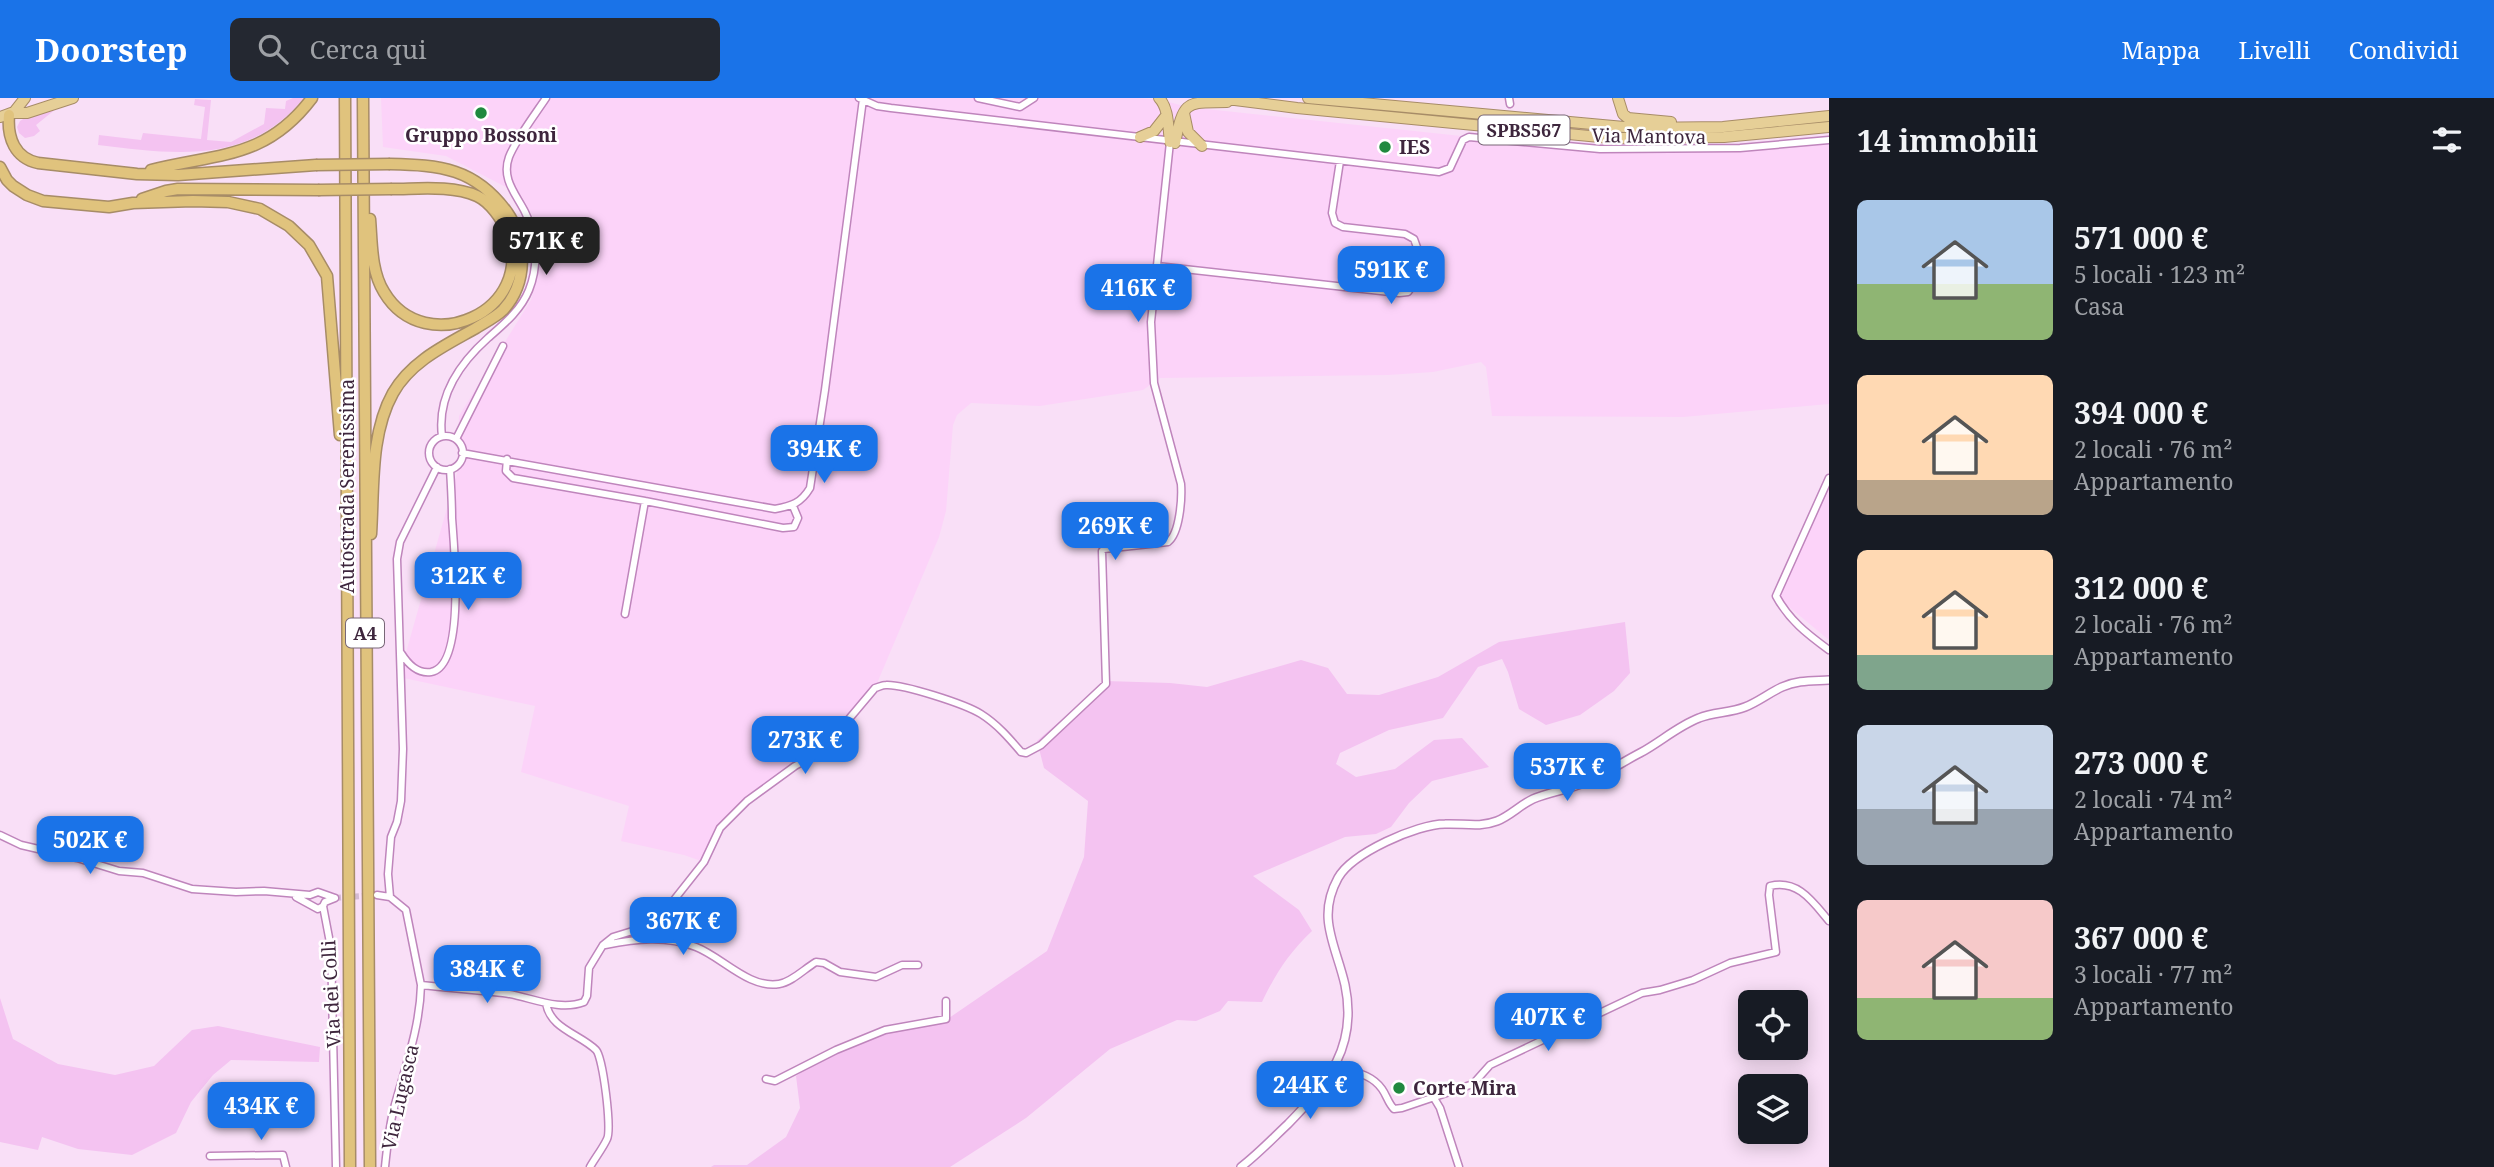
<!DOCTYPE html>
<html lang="it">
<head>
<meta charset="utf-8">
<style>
	body { margin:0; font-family:"Noto Serif",serif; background:#242831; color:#f1f3f6; height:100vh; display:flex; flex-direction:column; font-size:26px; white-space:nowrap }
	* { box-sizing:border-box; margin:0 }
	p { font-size:23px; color:#9ea1a6 }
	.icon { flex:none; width:38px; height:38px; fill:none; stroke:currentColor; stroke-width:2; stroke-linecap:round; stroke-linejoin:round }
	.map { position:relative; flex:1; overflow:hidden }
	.side { display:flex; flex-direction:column; background:#171b24; width:665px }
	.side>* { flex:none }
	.tools { position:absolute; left:1738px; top:892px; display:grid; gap:14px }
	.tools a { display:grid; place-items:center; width:70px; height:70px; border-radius:10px; background:#171b24; box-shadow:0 4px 18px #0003; font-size:35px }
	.price { position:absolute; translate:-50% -60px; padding:0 16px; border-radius:14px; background:#1a73e8; color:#fff; font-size:23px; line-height:46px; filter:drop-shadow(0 2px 4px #0008) }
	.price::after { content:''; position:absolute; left:50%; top:42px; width:21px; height:16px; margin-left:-10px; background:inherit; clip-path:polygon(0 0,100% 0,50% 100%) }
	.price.selected { background:#222; color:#fff }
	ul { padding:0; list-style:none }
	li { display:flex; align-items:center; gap:21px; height:175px; padding:0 28px }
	li span { display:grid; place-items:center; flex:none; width:196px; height:140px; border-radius:10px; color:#555 }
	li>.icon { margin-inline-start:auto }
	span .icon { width:84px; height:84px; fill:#fffc; stroke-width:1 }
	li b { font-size:30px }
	h2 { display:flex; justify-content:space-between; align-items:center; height:84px; padding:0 28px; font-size:30px }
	header { display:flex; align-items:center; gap:42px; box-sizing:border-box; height:98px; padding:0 35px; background:#1a73e8; color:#fff }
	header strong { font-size:33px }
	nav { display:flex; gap:38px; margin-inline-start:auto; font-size:24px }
	.search { width:490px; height:63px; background:#242831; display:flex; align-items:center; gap:18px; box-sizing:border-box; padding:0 24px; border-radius:10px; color:#9ea1a6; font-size:26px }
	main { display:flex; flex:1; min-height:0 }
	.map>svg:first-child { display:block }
	.built { fill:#fcd3f9 }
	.green { fill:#f4c3f1 }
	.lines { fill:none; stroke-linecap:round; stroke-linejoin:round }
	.minor-tunnel { stroke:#d4bad2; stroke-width:6; stroke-dasharray:6 3; stroke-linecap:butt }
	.minor-casing { stroke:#bf85bc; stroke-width:9 }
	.tertiary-casing { stroke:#bf85bc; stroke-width:10 }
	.trunk-casing { stroke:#a78c67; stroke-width:12 }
	.motorway-casing { stroke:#a78c67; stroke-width:13 }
	.minor { stroke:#fff; stroke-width:6 }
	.tertiary { stroke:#fff; stroke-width:7 }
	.trunk { stroke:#e6cf97; stroke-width:10 }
	.motorway { stroke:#e0c37d; stroke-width:10 }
	.motorway-bridge-casing { stroke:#a78c67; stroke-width:13; stroke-linecap:butt }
	.motorway-bridge { stroke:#e0c37d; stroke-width:10 }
	.poi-dot { fill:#20893f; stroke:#fff; stroke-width:2.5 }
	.labels { text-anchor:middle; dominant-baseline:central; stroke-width:5; stroke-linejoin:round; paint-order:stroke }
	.shield { fill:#fff; stroke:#786777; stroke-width:2 }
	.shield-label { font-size:18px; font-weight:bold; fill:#3e263d }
	.poi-label { font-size:19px; font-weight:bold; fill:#3e263d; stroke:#fff; text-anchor:start }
	.street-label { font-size:19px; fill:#3e263d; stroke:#fff }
</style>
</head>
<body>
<header>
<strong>Doorstep</strong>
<div class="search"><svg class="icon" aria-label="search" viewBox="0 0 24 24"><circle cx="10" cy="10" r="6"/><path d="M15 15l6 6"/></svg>Cerca qui</div>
<nav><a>Mappa</a><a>Livelli</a><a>Condividi</a></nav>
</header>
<main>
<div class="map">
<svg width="1829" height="1069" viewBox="0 0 1829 1069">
	<rect width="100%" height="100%" fill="#f9dff7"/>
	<path class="built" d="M381 0H1138L1162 2 1187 9 1518 44 1667 51 1829 42V306L1683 319 1492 318 1486 269 1481 264 1433 274 1388 277 1160 280 1143 292 1040 308 971 305 957 317 953 327 946 413 939 439 875 590 822 653 770 686 720 730 704 764 684 757 621 743 629 708 521 674 535 608 399 579 457 375 459 318 531 202 543 157 536 124 521 97 446 58 383 49Z
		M1829 380V542L1776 498Z"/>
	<path class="green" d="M293 0H304C248 68 175 56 98 47L99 37 141 42 143 35 201 41 205 9 194 7 195 1 211 2 207 42 231 44 264 26 266 10 285 11 286 3Z
		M62 6 36 27 40 33 34 38 25 40 19 35 17 29 20 23 28 18Z
		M1625 524 1630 575 1614 593 1580 617 1546 627 1519 611 1508 574 1502 561 1478 569 1443 620 1389 632 1340 655 1336 666 1356 679 1395 671 1434 642 1462 640 1489 669 1432 683 1409 705 1391 729 1376 736 1345 739 1253 778 1299 812 1312 833C1288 856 1276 875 1262 904L1228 903 1220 913 1196 923 1177 922 1110 951 1026 1020 950 1069H711L714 1067H747L786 1039 800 1010 796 978 818 963 881 934 949 920 1047 853 1084 759 1088 703 1044 670 1037 643 1106 583 1170 585 1207 589 1301 562 1328 570 1347 596 1379 597 1438 579 1499 544Z
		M0 900 13 941 58 966 115 977 154 968 192 932 218 928 320 949 319 964 231 962 213 977 191 1004 176 1035 132 1057 78 1051 42 1039 38 1052 0 1044Z"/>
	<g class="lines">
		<path class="minor-tunnel" d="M335 800 377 797"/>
		<defs>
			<path id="minor" d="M859 0 877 8 891 10 1439 74 1450 70 1463 42 1469 39 1600 51 1740 50 1829 42
				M978 0 1020 9 1034 0
				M1509 0 1510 6
				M1157 168 1399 195 1408 194 1413 187 1418 152 1414 141 1405 136 1343 129 1335 125 1332 115 1340 63
				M442 338C437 299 459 266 488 240 504 226 521 212 529 192 539 167 537 137 525 114 516 96 501 81 509 59 515 43 536 15 546 0
				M429 355a17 17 0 1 1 34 0a17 17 0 1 1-34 0Z
				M456 341 503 248
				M462 355 775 411C792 408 801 405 810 390L825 292 863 1
				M507 361 506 373 513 380 645 403 783 430 794 429 798 420 793 408
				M1829 380 1776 498C1789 522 1807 536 1829 552
				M625 516 645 403
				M401 555C408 566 417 576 431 574 466 568 454 448 452 420 452 404 451 387 450 371
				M0 737 21 747 77 760 119 773 143 775 192 791 236 794 264 793 310 797 318 794 335 800
				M377 797 390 799 406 812 421 887C448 890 476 892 503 895 529 898 558 914 584 904L587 898 589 870 603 847 613 839 639 831 666 812 704 764 720 730 747 703 795 668 822 653 875 590C879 589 882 587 886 587 903 586 965 606 981 616 997 626 1009 640 1021 654L1026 655 1041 647 1106 586 1102 453 1104 451 1168 444C1180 435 1182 400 1181 386L1154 285 1151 224 1170 44
				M296 799 318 811 323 808 325 804 335 800
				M390 799 388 776 391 739 397 724 401 703 403 651 397 461 400 444 437 369
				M323 808 331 850 336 1069
				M605 847C636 841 665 837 696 849 722 859 749 891 779 886 792 884 804 871 816 864L824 865 840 874 876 879 902 867H918
				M546 905C550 931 580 936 596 952 603 959 612 1032 607 1041 603 1050 595 1060 590 1069
				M1335 968C1352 974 1371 975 1382 991 1387 998 1388 1005 1394 1011L1402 1010 1473 986 1490 967 1642 895 1660 892 1693 882 1730 865 1776 854 1769 797 1770 788C1798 781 1813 804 1829 823
				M766 981 775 983 836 952 885 932 946 921V903
				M1434 1000 1440 1010 1459 1069
				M210 1058 283 1057 286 1069
				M385 1069C387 1049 389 1029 394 1010 405 969 420 930 421 887"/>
			<path id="tertiary" d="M1241 1069C1258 1056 1272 1041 1288 1026 1328 985 1358 948 1345 887 1336 847 1316 820 1338 780 1352 755 1417 726 1445 726 1463 725 1479 730 1497 723 1510 718 1520 707 1533 701 1549 694 1567 692 1584 685 1603 677 1621 665 1640 655 1659 645 1678 628 1699 620 1713 614 1730 615 1745 609 1758 604 1769 595 1782 589 1797 582 1813 583 1829 582"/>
			<path id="trunk" d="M1159 0C1169 10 1168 30 1170 44
				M1219 0 1297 10 1610 40 1724 39 1829 29
				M1308 0 1635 30 1723 29 1829 18
				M1618 0 1623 16 1628 20 1671 24
				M12 15H27L73 0
				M1184 15 1188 34 1202 48
				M0 19 14 14 25 0
				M1140 39 1154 33 1165 19
				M1175 45C1184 0 1187 5 1227 4"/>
			<path id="motorway" d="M345 0 350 1069
				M363 0 370 1069
				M9 17C7 40 15 60 38 65L137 76 178 77 316 67
				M0 69 7 82 13 88 27 97 43 103 109 109 133 105 193 103 228 104 260 111 289 128 309 147 327 178 340 337
				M151 72C219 55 266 61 312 0
				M142 101 166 93 178 91 318 92
				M370 121C372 145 371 173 384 194 425 263 538 213 507 134 502 121 490 104 477 98 452 87 418 91 392 91
				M371 436C374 390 370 336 393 295 411 263 446 247 476 230 484 225 496 219 503 212 528 185 527 143 507 114 475 70 440 67 390 66"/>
		</defs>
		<use href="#minor" class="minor-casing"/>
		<use href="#tertiary" class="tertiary-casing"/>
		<use href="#trunk" class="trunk-casing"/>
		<use href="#motorway" class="motorway-casing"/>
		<use href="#minor" class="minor"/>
		<use href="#tertiary" class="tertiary"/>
		<use href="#trunk" class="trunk"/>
		<use href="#motorway" class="motorway"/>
		<defs>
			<path id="motorway-bridge" d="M316 67 390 66
				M318 92 392 91"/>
		</defs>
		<use href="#motorway-bridge" class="motorway-bridge-casing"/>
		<use href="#motorway-bridge" class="motorway-bridge"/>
	</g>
	<g class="poi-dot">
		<circle cx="481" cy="15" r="7"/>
		<circle cx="1385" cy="49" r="7"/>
		<circle cx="1399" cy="990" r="7"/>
	</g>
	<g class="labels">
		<g class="shield">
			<rect x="1478.5" y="17.5" width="91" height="29" rx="5"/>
			<rect x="346" y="520.5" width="38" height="29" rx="5"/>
		</g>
		<g class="shield-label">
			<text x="1524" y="32">SPBS567</text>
			<text x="365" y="535">A4</text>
		</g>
		<g class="poi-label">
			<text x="481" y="37" text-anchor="middle">Gruppo Bossoni</text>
			<text x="1399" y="49">IES</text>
			<text x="1413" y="990">Corte Mira</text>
		</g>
		<g class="street-label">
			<text transform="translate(1649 38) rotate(1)">Via Mantova</text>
			<text transform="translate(347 388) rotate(-90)">Autostrada Serenissima</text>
			<text transform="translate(331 896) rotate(-93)">Via dei Colli</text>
			<text transform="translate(400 999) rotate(-77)">Via Lugasca</text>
		</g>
	</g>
</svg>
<div class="tools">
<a><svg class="icon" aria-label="locate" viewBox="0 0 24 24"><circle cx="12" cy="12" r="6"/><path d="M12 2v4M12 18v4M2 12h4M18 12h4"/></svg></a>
<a><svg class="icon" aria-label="layers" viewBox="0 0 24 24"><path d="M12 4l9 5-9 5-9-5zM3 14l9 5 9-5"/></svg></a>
</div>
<b class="price selected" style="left:546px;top:179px">571K €</b>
<b class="price" style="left:1391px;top:208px">591K €</b>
<b class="price" style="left:1138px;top:226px">416K €</b>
<b class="price" style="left:824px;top:387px">394K €</b>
<b class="price" style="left:1115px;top:464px">269K €</b>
<b class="price" style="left:468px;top:514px">312K €</b>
<b class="price" style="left:805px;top:678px">273K €</b>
<b class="price" style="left:1567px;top:705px">537K €</b>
<b class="price" style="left:90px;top:778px">502K €</b>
<b class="price" style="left:683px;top:859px">367K €</b>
<b class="price" style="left:487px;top:907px">384K €</b>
<b class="price" style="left:1548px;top:955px">407K €</b>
<b class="price" style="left:1310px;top:1023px">244K €</b>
<b class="price" style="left:261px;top:1044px">434K €</b>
</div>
<section class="side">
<h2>14 immobili<svg class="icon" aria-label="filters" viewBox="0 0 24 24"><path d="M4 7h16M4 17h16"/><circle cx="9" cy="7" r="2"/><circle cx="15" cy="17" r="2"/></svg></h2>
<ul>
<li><span style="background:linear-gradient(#a9c7e8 60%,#8fb573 0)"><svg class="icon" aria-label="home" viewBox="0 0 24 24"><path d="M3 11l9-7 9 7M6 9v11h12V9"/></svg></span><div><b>571 000 €</b><p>5 locali · 123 m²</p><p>Casa</p></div></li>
<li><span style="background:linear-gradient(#ffd9b3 75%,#b9a48a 0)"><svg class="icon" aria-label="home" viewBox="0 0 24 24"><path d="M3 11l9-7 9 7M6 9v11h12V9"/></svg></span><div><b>394 000 €</b><p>2 locali · 76 m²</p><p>Appartamento</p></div></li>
<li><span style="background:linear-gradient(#ffd9b3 75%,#7fa58c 0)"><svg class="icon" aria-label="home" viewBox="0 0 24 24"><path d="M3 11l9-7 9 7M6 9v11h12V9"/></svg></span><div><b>312 000 €</b><p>2 locali · 76 m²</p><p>Appartamento</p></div></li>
<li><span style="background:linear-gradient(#c9d6e8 60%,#9aa5b1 0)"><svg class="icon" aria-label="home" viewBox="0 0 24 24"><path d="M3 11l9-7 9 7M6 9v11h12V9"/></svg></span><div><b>273 000 €</b><p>2 locali · 74 m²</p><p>Appartamento</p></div></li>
<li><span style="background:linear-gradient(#f6c9c9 70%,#8fb573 0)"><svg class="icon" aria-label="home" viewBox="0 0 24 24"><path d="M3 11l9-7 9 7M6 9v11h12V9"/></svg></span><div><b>367 000 €</b><p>3 locali · 77 m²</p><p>Appartamento</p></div></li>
</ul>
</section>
</main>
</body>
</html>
